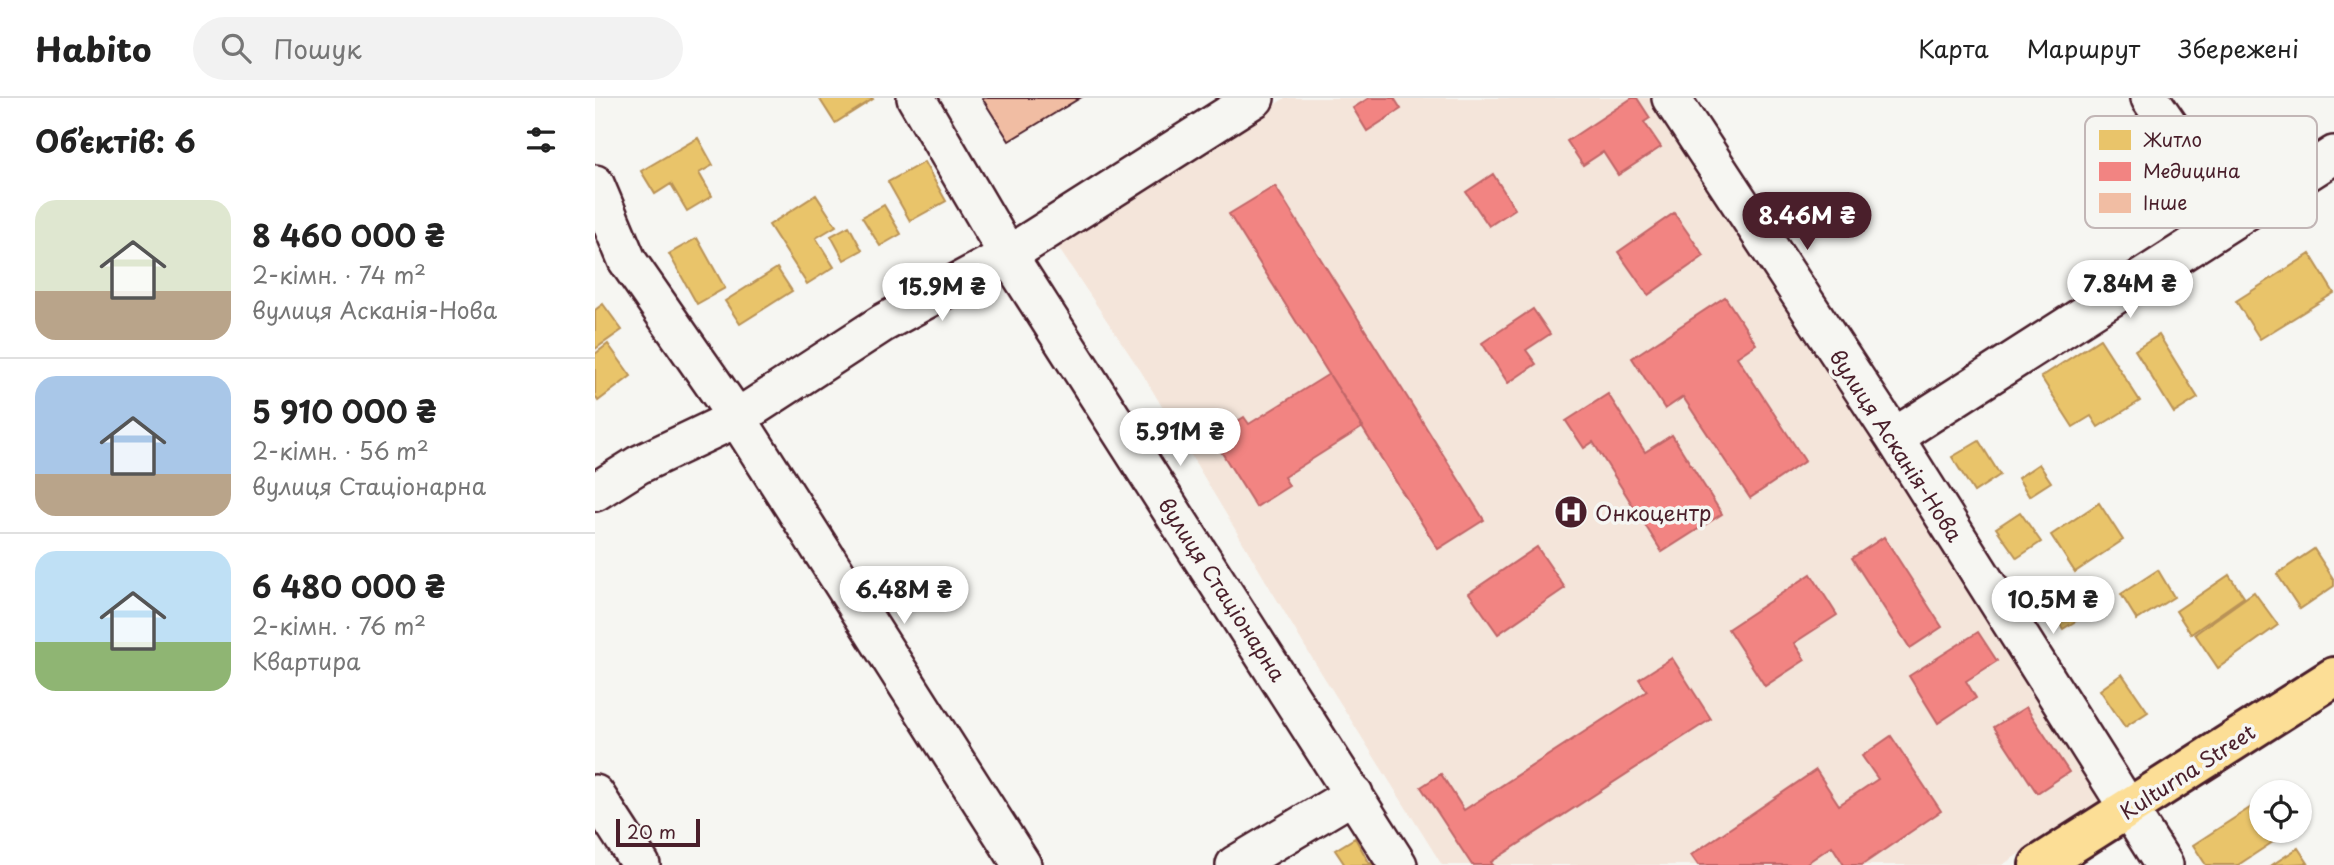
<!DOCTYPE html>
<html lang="uk">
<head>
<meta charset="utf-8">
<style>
	body { margin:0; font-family:"Playpen Sans",sans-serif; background:#f2f2f2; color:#222; height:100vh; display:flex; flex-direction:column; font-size:26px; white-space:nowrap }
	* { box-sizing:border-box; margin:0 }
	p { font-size:23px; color:#767676 }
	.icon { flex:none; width:38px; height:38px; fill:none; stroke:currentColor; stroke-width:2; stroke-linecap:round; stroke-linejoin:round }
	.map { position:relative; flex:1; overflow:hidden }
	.details { display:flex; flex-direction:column; background:#fff; width:595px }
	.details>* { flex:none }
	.controls { position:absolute; left:1654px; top:682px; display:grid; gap:14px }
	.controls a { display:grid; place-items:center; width:63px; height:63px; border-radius:50%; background:#fff; box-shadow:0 2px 5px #0004; font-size:35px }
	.scale { position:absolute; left:21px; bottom:18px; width:84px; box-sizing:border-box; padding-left:7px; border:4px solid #4a1f2b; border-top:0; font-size:19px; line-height:24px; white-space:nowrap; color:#4a1f2b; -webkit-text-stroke:5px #f6f6f2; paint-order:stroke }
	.price { position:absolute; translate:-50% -60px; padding:0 16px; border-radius:24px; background:#fff; color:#222; font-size:23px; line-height:46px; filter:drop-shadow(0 2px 4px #0008) }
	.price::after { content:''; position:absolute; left:50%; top:42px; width:21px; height:16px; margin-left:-10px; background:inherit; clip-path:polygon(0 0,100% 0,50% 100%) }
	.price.current { background:#4a1f2b; color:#fff }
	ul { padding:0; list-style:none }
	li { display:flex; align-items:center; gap:21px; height:175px; padding:0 35px }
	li+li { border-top:2px solid #e0e0e0 }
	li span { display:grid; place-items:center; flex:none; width:196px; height:140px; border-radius:21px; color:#555 }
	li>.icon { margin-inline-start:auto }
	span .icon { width:84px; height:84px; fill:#fffc; stroke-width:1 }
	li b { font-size:30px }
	h2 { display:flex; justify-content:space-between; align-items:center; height:84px; padding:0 35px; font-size:30px }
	header { display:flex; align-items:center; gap:42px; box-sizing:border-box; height:98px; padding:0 35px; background:#fff; border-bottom:2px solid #e0e0e0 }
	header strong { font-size:33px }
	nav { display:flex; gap:38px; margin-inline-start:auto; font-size:24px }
	.search { width:490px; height:63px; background:#f2f2f2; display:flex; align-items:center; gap:18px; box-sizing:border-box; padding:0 24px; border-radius:38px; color:#767676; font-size:26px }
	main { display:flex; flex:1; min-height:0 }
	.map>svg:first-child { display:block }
	.built { fill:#f4e5da }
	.homes { fill:#e9c46a; stroke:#b99257; stroke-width:2 }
	.health { fill:#f28482; stroke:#c06668; stroke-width:2 }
	.building { fill:#f1bda3; stroke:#4a1f2b; stroke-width:2 }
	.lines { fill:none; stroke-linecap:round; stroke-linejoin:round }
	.minor-casing { stroke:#4a1f2b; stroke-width:42 }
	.major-casing { stroke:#4a1f2b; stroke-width:44 }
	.minor { stroke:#f6f6f2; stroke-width:37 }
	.major { stroke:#fcde96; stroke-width:38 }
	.labels { text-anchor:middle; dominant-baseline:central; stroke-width:7; stroke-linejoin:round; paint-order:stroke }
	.street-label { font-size:21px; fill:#4a1f2b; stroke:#f6f6f2 }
	.poi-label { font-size:21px; fill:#4a1f2b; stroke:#f6f6f2; text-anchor:start }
	.key { fill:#f6f6f2; stroke:#c2b6b6; stroke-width:2 }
	.key-label { font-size:19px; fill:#4a1f2b }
</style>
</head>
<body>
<header>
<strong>Habito</strong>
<div class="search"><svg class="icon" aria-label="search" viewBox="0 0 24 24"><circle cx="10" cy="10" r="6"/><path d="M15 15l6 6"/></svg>Пошук</div>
<nav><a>Карта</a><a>Маршрут</a><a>Збережені</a></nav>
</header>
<main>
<section class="details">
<h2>Об’єктів: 6<svg class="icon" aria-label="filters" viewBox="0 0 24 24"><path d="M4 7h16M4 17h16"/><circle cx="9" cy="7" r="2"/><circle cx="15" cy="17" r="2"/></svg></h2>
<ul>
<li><span style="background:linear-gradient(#dfe7d0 65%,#b9a48a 0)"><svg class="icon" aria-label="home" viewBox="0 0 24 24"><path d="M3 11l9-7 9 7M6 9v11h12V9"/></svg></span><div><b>8 460 000 ₴</b><p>2-кімн. · 74 m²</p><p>вулиця Асканія-Нова</p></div></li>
<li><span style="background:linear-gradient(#a9c7e8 70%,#b9a48a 0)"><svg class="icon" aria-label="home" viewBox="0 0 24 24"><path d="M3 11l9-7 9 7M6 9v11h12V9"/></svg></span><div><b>5 910 000 ₴</b><p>2-кімн. · 56 m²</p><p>вулиця Стаціонарна</p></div></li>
<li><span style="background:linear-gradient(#bfe0f5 65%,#8fb573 0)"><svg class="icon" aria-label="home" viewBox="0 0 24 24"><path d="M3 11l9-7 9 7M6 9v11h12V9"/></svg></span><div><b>6 480 000 ₴</b><p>2-кімн. · 76 m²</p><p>Квартира</p></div></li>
</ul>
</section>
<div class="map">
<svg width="1739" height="767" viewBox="0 0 1739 767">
	<rect width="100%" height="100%" fill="#f6f6f2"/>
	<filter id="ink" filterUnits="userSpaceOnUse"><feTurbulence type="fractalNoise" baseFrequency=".0143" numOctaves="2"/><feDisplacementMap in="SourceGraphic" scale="14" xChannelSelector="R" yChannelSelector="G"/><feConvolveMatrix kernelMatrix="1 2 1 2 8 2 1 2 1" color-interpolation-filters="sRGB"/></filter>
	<g filter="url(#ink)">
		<path class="built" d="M690 0H1055L1509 701 1407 767H847L712 552 547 275 462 148Z"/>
		<path class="homes" d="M224 0H277L278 1 240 25Z
			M103 40 118 67 104 75 117 98 92 113 76 86 60 96 46 73Z
			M329 64 351 103 315 123 293 84Z
			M221 97 241 128 221 140 239 169 212 186 174 127Z
			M289 107 306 136 285 148 267 119Z
			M254 128 267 152 249 162 236 138Z
			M102 140 130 190 102 206 74 156Z
			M1715 156 1739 195 1665 241 1641 203Z
			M182 170 197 193 145 226 130 203Z
			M8 206 27 232 0 251V212Z
			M1564 237 1603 300 1579 315 1540 252Z
			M1505 241 1545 303 1503 329 1496 318 1478 329 1446 279Z
			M13 246 36 278 3 303 0 298V256Z
			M1384 343 1405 377 1379 394 1357 359Z
			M1444 366 1456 384 1434 398 1423 380Z
			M1504 405 1528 442 1480 474 1456 437Z
			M1425 414 1446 444 1422 460 1401 430Z
			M1719 451 1739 482V488L1705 511 1682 476Z
			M1563 472 1579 499 1542 522 1526 496Z
			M1634 477 1649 499 1596 536 1581 513Z
			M1473 486 1492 516 1468 531 1449 501Z
			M1659 494 1683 527 1623 570 1600 536Z
			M1527 576 1553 614 1530 629 1505 592Z
			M1664 704 1666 733H1684L1687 738 1643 767H1611L1598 747Z
			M760 740 775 766 781 762 785 767H750L740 752Z
			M1703 750 1713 765 1677 767Z"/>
		<path class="health" d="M774 0H799L806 11 772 33 758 10Z
			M1037 0H1042L1055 20 1049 24 1066 49 1023 77 1008 54 988 67 972 43Z
			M898 76 920 111 894 128 871 94Z
			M680 88 889 422 843 451 634 116Z
			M1079 115 1109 158 1053 197 1023 154Z
			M1130 199 1161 246 1142 259 1210 363 1155 400 1088 299 1070 311 1037 260Z
			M938 211 955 236 931 252 941 266 913 285 887 245Z
			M734 276 768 329 689 379 694 388 661 409 617 339 649 319 654 326Z
			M1013 296 1050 354 1077 337 1127 416 1067 454 998 344 989 350 971 323Z
			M1289 439 1347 529 1315 550 1257 460Z
			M942 449 970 490 903 536 874 495Z
			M1216 476 1242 517 1199 545 1210 562 1170 588 1133 531Z
			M1383 534 1402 563 1371 583 1381 600 1343 625 1314 578Z
			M1077 560 1116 621 896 764 898 767H877L826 689 846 676 869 712 1052 593 1044 581Z
			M1431 609 1474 674 1442 695 1399 629Z
			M1296 638 1346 713 1267 767H1249L1237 748 1209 767H1103L1096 757 1221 672 1244 707 1283 681 1267 658Z"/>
		<path class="building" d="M387 0H485L414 43Z"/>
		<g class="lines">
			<defs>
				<path id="minor" d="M321 0 413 157 803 767
					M1076 0 1299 339 1569 767
					M1555 0 1638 121
					M0 86 32 162 142 320 427 767
					M1299 339 1739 57
					M0 394 43 367 142 320 288 225 413 157 660 0
					M0 696 46 767
					M640 767 759 696"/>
				<path id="major" d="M1444 767 1739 579"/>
			</defs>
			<use href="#minor" class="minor-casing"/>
			<use href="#major" class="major-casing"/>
			<use href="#minor" class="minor"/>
			<use href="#major" class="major"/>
		</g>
	</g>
	<defs>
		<symbol id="hospital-disc" viewBox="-11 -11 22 22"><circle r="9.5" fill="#4a1f2b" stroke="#f6f6f2"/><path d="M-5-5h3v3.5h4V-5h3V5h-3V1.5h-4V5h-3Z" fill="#fff"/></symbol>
	</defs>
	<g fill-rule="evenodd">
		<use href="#hospital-disc" x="957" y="395" width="38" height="38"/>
	</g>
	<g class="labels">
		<g class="street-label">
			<text transform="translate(1302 347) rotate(57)">вулиця Асканія-Нова</text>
			<text transform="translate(628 491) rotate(57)">вулиця Стаціонарна</text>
			<text transform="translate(1592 673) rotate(-33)">Kulturna Street</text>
		</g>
		<g class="poi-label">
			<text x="1000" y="414">Онкоцентр</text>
		</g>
	</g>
	<rect x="1490" y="18" width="232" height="112" rx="10" class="key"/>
	<rect x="1504" y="32" width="32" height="20" fill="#e9c46a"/>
	<rect x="1504" y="64" width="32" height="19" fill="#f28482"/>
	<rect x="1504" y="95" width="32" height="20" fill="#f1bda3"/>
	<g class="key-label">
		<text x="1548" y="49">Житло</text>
		<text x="1548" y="80">Медицина</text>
		<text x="1548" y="112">Інше</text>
	</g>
</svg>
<div class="controls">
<a><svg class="icon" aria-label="locate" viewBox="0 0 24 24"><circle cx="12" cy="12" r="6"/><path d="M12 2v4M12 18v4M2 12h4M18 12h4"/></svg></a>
</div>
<div class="scale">20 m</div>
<b class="price current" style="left:1212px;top:154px">8.46M ₴</b>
<b class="price" style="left:1535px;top:222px">7.84M ₴</b>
<b class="price" style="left:347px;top:225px">15.9M ₴</b>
<b class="price" style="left:585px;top:370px">5.91M ₴</b>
<b class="price" style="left:309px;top:528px">6.48M ₴</b>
<b class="price" style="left:1458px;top:538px">10.5M ₴</b>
</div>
</main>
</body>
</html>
